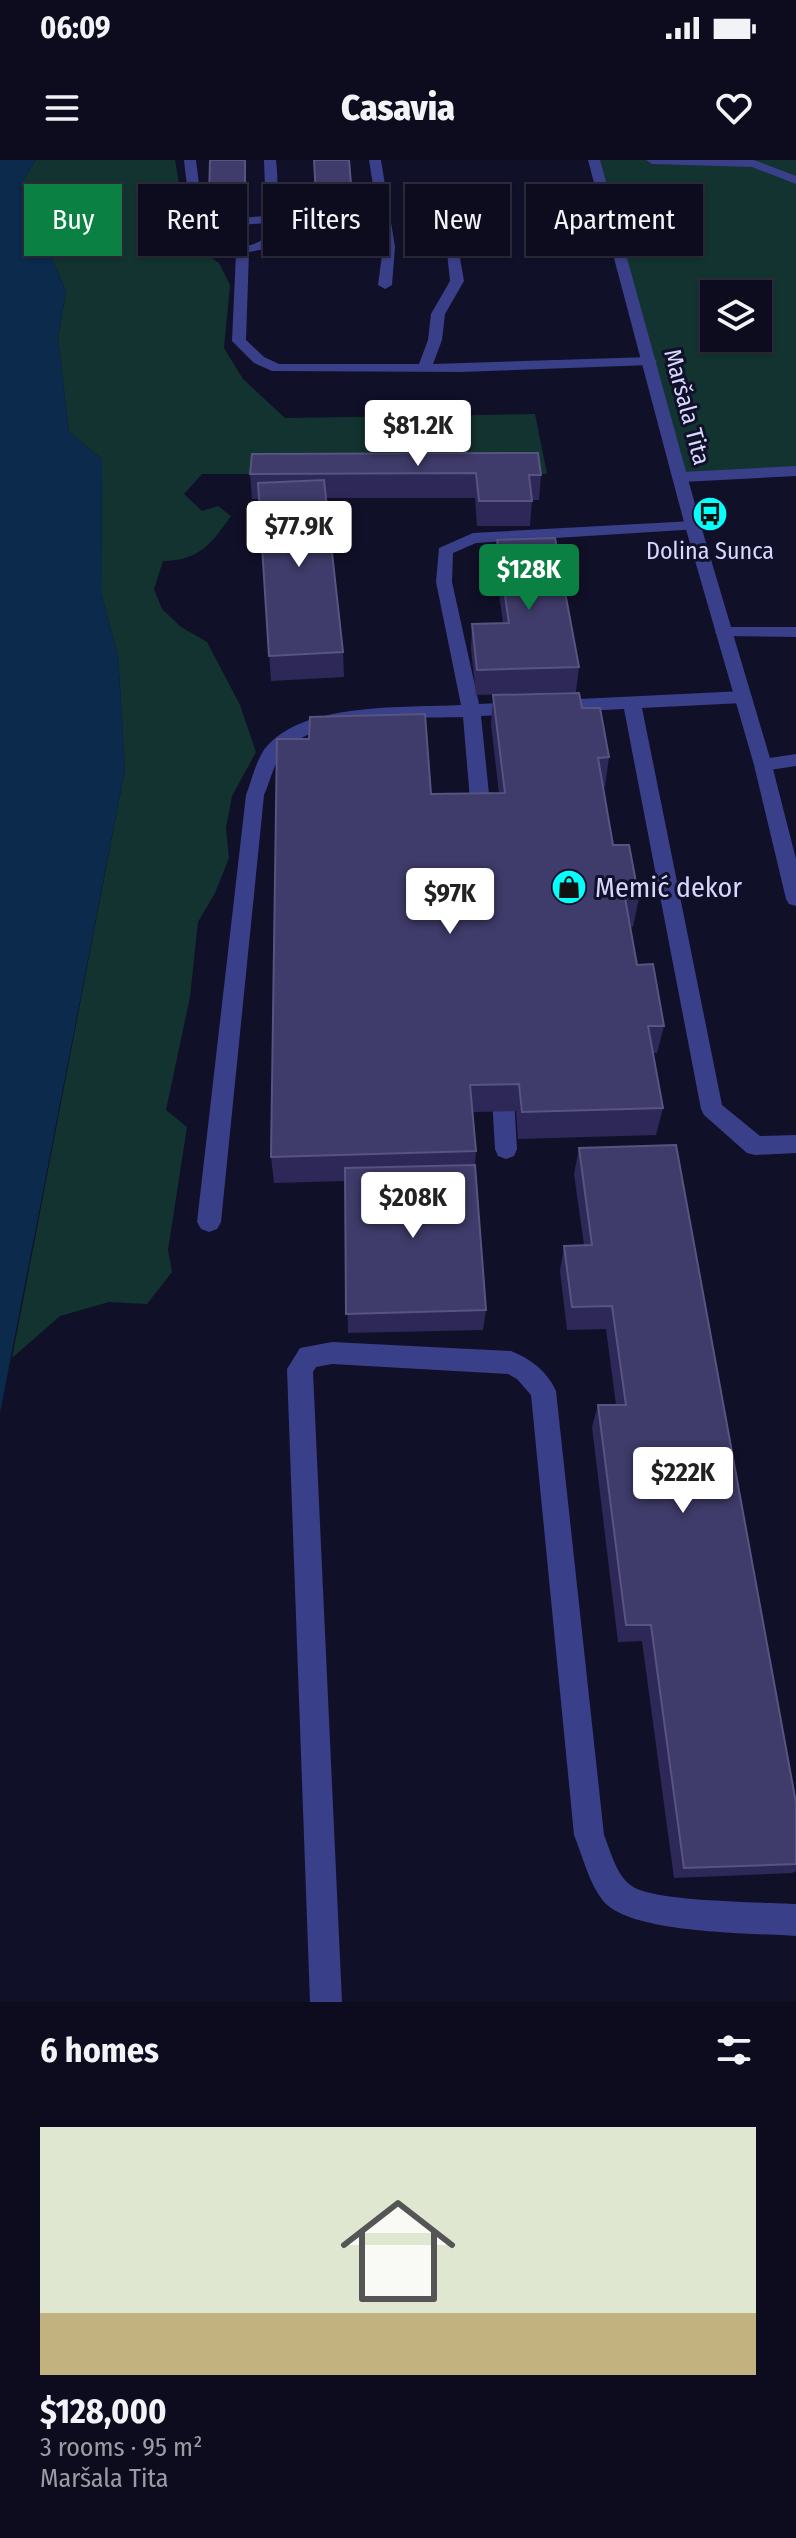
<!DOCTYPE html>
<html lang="en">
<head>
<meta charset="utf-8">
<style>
	body { margin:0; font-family:"Fira Sans Condensed",sans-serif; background:#161528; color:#f1f3f6; height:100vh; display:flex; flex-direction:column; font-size:30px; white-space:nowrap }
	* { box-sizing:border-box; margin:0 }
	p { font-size:26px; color:#9a9ba4 }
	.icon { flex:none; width:44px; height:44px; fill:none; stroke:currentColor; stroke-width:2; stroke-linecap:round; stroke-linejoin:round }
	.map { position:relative; height:1842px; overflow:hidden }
	.sheet { display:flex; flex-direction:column; background:#0d0c1f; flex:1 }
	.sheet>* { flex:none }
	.guide { position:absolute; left:24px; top:24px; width:748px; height:72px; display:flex; gap:16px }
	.fabs { position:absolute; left:700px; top:120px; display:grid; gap:16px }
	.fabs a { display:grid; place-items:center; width:72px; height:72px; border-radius:0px; background:#0d0c1f; box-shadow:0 2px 6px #0004,0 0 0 2px #2d2c3d; font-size:40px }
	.price { position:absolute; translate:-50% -68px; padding:0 18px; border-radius:8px; background:#fff; color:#222; font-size:26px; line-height:52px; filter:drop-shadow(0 2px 4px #0008) }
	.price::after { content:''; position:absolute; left:50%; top:48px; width:24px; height:18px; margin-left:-12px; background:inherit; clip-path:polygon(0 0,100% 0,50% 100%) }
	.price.selected { background:#0b8043; color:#fff }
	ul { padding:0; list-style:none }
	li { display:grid; align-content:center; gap:16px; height:424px; padding:0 40px }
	li span { display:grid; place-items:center; height:248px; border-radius:0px; color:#555 }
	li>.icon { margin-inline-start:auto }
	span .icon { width:144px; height:144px; fill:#fffc; stroke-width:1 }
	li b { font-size:34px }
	h2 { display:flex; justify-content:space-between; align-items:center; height:96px; padding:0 40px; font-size:34px }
	.chip { padding:0 28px; border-radius:0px; background:#0d0c1f; box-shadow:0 2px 6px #0004,0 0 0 2px #2d2c3d; font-size:28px; line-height:72px }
	.chip.selected { background:#0b8043; color:#fff }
	.status { display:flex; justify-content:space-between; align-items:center; height:56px; padding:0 40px; background:#0d0c1f; direction:ltr }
	.status svg { height:22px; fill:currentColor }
	header { display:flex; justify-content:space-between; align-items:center; height:104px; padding:0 40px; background:#0d0c1f; font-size:36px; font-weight:800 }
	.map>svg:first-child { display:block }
	.green { fill:#12332f; fill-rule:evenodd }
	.water { fill:#0b2a4c }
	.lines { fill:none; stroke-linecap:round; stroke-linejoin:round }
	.service { fill:#3a3f89; fill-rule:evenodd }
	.minor { fill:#3a3f89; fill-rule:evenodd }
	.tertiary { fill:#3a3f89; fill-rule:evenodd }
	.wall { fill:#2d2858 }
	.building { fill:#3f3b6a; stroke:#575481; stroke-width:2 }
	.labels { text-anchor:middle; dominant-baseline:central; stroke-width:6; stroke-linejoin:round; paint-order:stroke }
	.far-street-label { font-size:24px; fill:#d8d8ff; stroke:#111029 }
	.far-poi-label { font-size:24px; fill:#d8d8ff; stroke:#111029 }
	.poi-label { font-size:28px; fill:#d8d8ff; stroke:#111029; text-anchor:start }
</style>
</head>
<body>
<div class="status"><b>06:09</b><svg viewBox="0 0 49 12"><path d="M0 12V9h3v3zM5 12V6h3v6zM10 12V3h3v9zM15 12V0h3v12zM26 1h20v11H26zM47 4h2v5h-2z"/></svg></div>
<header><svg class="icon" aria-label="menu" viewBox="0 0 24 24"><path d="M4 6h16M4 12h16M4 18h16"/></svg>Casavia<svg class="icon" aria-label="heart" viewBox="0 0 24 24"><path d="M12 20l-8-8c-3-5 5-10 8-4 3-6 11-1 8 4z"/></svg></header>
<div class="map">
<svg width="796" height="1842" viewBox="0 0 796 1842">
	<rect width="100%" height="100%" fill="#111029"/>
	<path class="green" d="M36 0H175L180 29 167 56 173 67 191 74 199 89 219 103 230 125 224 188 243 219 285 258 535 254 547 314H202L184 334 202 351 218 346 231 356C211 384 200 400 163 401L154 429 162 449 181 467 207 482 240 545 256 592 232 636 226 668 229 698 215 733 198 762 190 837 166 950 187 967 168 1090 172 1112 147 1144 109 1142 60 1156 12 1198 125 609 118 496 101 433 102 299 69 272 58 178 66 131 20 25Z
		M594 0H796V311L682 317ZM714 134H758V178H714Z"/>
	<path class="water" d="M0 0H36L20 26 66 131 58 178 69 272 102 299 101 433 118 496 125 609 0 1253Z"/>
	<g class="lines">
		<path class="service" d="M184 0H196L201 41 210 60 266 56 264 0H276C279 24 276 51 282 74L271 88 249 92 246 180 264 197 279 204H419L428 180 431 154 450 121 447 92 429 64 444 54 490 56 496 60 490 64 447 62 442 65 459 92 464 121 445 154 442 180 433 204 650 197 657 201 650 205 460 212 272 211 254 203 232 181 236 93C193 88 188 36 184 0ZM267 63 270 73C253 92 225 90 214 67Z
			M369 0H381L395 87 392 125 385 129 378 125 383 87Z
			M646 0H754L796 16V24L752 7 652 4Z
			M693 361 699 363V369L476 383 453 393 452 422 479 544 743 531 752 537 743 543 642 548 722 945 760 976 796 975V993L755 995 747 993 704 955 701 949 624 549 481 556 492 663 482 670 472 663 463 557C409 559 326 552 285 590 275 599 270 622 264 635L221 1062 217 1069 209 1072 201 1069 197 1062 246 635C252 620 257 595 269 584 309 542 406 548 461 545L436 422 439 388 473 373Z
			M724 467H796V477L718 476 715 472Z
			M796 594V606L763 611 754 605 763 599Z
			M502 912 510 915 513 921 517 989 514 996 506 999 498 996 495 989 491 921 494 915Z
			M332 1182 511 1191C531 1199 547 1211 556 1231L604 1675C611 1692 617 1719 635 1728 664 1742 760 1742 796 1744V1776C753 1773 633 1774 604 1742 589 1724 583 1697 574 1675L531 1235 517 1219 508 1214 332 1204 316 1207 313 1212 342 1842H310L287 1209 300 1188Z"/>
		<path class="minor" d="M796 306V316L682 322 674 317 682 312Z"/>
		<path class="tertiary" d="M588 0H600L701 366 772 605 796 699V746L789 744 786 739 754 605 685 366Z"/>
	</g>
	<path class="wall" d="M210 0H246V55L210 56 209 38Z
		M314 0 352 36 353 53 317 54Z
		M252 294 541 315 539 340H532L530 366H477L475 338H326L343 492 344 517 271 521 259 339H252L250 314Z
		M497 380 579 507 576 532 476 535 471 489 472 464 503 463 495 405Z
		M493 535 582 548 609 597 605 627H603L613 685 639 738 633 767H630L637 805 664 866 657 893H653L663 948 656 975 518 979 516 951 473 952 476 991 475 1005 486 1150 483 1170 348 1173 345 1021 274 1023 271 997 309 579 431 634 499 633 491 565Z
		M579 988 796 1643V1711L792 1713 674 1718 642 1481 618 1482 592 1267 598 1245H616L606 1169 567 1170 560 1111 564 1086 584 1085 574 1014Z"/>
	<path class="building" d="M210 0H245V38H209Z
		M314 0H349L352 36 316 37Z
		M538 293 541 315H529L532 341H479L476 313 250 314 252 294Z
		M324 320 343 492 269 496 258 323Z
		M555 378 579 507 477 510 472 464 509 463 497 380Z
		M579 533 582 548H600L609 597 598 598 613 685H629L639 738H625L637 805 653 804 664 866H648L663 948 522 952 519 924 470 925 476 991 271 997 277 579H309L310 557 425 554 431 634 505 633 493 535Z
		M676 985 796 1643V1704L684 1708 651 1465H626L598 1245H626L612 1146 572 1147 564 1086 592 1085 579 988Z
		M475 1005 486 1150 346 1154 345 1008Z"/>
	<defs>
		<symbol id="bus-disc" viewBox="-11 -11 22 22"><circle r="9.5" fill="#04fffd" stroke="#111029"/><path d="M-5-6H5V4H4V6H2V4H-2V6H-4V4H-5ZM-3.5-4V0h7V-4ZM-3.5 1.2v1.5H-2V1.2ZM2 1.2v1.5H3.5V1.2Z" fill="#111"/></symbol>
		<symbol id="shop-disc" viewBox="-11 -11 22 22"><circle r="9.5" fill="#04fffd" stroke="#111029"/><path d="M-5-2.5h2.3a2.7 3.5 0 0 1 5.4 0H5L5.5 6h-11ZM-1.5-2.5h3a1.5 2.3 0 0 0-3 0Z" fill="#111"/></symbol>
	</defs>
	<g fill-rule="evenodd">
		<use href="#bus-disc" x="690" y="334" width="40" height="40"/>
		<use href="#shop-disc" x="549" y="707" width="40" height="40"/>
	</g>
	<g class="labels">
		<g class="far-street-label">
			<text transform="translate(687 247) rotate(75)">Maršala Tita</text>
		</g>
		<g class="far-poi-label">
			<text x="710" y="391">Dolina Sunca</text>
		</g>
		<g class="poi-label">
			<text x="595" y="727">Memić dekor</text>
		</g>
	</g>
</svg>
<div class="fabs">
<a><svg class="icon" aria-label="layers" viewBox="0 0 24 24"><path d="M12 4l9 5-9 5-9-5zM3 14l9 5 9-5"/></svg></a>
</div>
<b class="price" style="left:418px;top:308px">$81.2K</b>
<b class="price" style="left:299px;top:409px">$77.9K</b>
<b class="price selected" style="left:529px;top:452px">$128K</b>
<b class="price" style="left:450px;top:776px">$97K</b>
<b class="price" style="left:413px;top:1080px">$208K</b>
<b class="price" style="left:683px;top:1355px">$222K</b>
<div class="guide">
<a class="chip selected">Buy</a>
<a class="chip">Rent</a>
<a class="chip">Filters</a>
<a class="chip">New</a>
<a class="chip">Apartment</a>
</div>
</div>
<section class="sheet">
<h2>6 homes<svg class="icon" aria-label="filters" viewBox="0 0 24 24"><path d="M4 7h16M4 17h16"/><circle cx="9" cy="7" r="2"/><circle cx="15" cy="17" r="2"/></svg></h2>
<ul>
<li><span style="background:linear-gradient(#dfe7d0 75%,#c2b280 0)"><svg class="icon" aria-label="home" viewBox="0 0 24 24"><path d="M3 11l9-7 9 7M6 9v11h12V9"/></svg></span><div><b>$128,000</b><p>3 rooms · 95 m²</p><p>Maršala Tita</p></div></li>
</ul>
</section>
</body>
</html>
